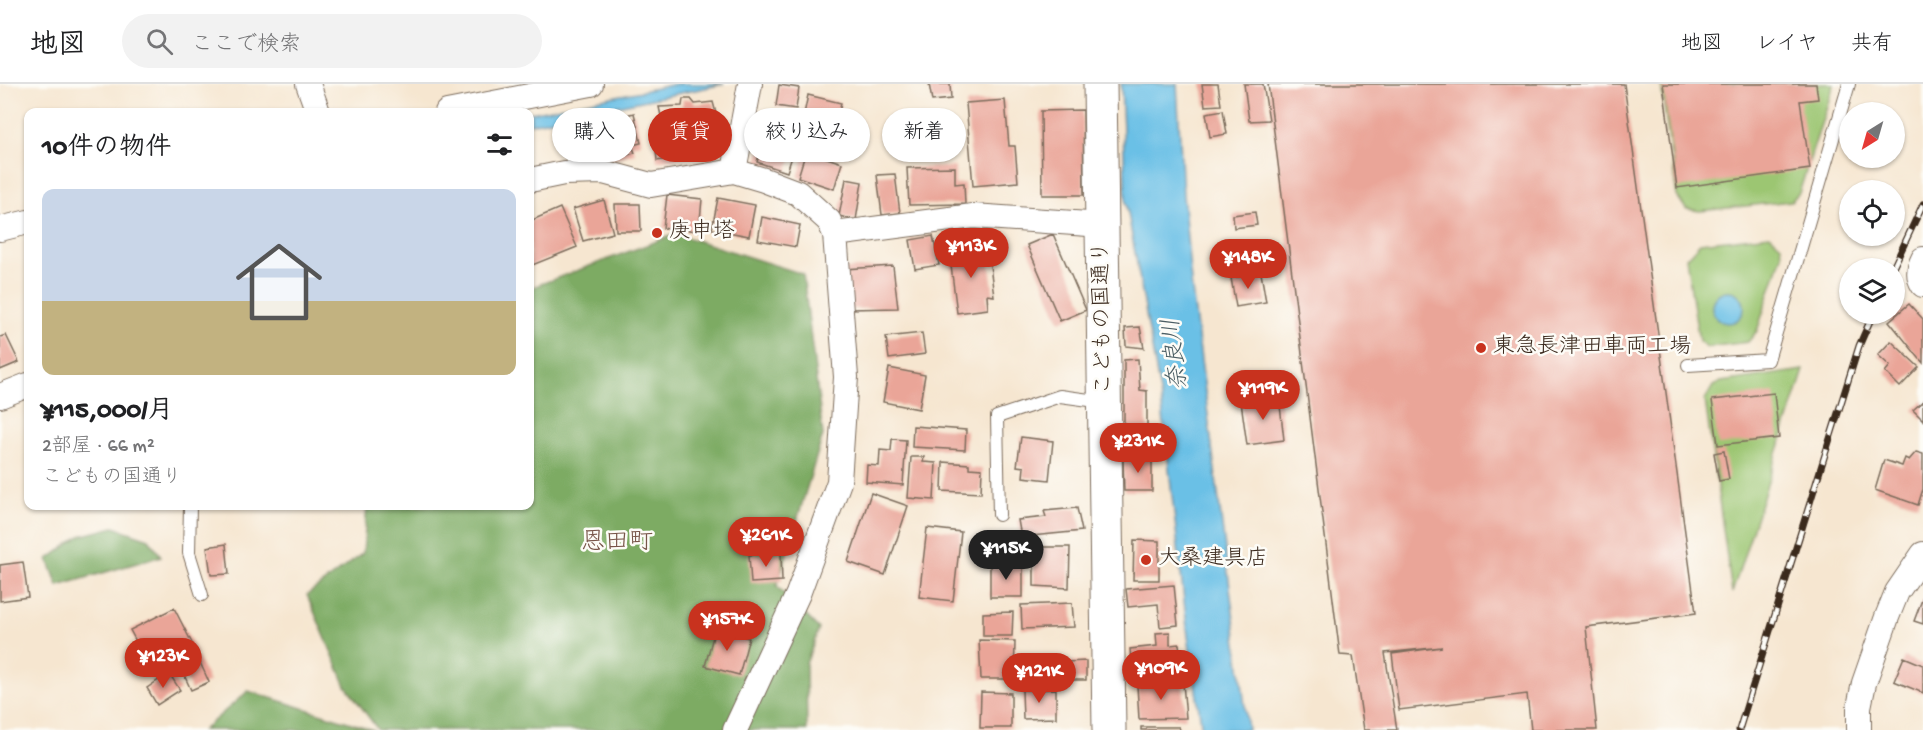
<!DOCTYPE html>
<html lang="ja">
<head>
<meta charset="utf-8">
<style>
	body { margin:0; font-family:"Gochi Hand","Klee One",sans-serif; background:#f2f2f2; color:#202124; height:100vh; display:flex; flex-direction:column; font-size:22px; white-space:nowrap }
	* { box-sizing:border-box; margin:0 }
	p { font-size:20px; color:#757577 }
	.icon { flex:none; width:33px; height:33px; fill:none; stroke:currentColor; stroke-width:2; stroke-linecap:round; stroke-linejoin:round }
	.map { position:relative; flex:1; overflow:hidden }
	.side { position:absolute; left:24px; top:24px; width:510px; height:402px; display:flex; flex-direction:column; background:#fff; border-radius:12px; box-shadow:0 2px 4px #0004 }
	.side>* { flex:none }
	.banner { position:absolute; left:552px; top:24px; width:570px; height:54px; display:flex; gap:12px }
	.needle { width:39px; rotate:217deg }
	.tools { position:absolute; left:1839px; top:18px; display:grid; gap:12px }
	.tools a { display:grid; place-items:center; width:66px; height:66px; border-radius:50%; background:#fff; box-shadow:0 2px 4px #0004; font-size:30px }
	.price { position:absolute; translate:-50% -51px; padding:0 14px; border-radius:21px; background:#c8321e; color:#fff; font-size:20px; line-height:39px; filter:drop-shadow(0 2px 3px #0008) }
	.price::after { content:''; position:absolute; left:50%; top:36px; width:18px; height:14px; margin-left:-9px; background:inherit; clip-path:polygon(0 0,100% 0,50% 100%) }
	.price.active { background:#222; color:#fff }
	ul { padding:0; list-style:none }
	li { display:grid; align-content:center; gap:12px; height:318px; padding:0 18px }
	li span { display:grid; place-items:center; height:186px; border-radius:12px; color:#555 }
	li>.icon { margin-inline-start:auto }
	span .icon { width:108px; height:108px; fill:#fffc; stroke-width:1 }
	li b { font-size:26px }
	h2 { display:flex; justify-content:space-between; align-items:center; height:72px; padding:0 18px; font-size:26px }
	.tag { padding:0 21px; border-radius:27px; background:#fff; box-shadow:0 2px 4px #0004; font-size:21px; line-height:54px }
	.tag.active { background:#c8321e; color:#fff }
	header { display:flex; align-items:center; gap:36px; box-sizing:border-box; height:84px; padding:0 30px; background:#fff; border-bottom:2px solid #e0e0e0 }
	header strong { font-size:28px }
	nav { display:flex; gap:33px; margin-inline-start:auto; font-size:21px }
	.search { width:420px; height:54px; background:#f2f2f2; display:flex; align-items:center; gap:15px; box-sizing:border-box; padding:0 21px; border-radius:33px; color:#757577; font-size:22px }
	.map>svg:first-child { display:block }
	.green { fill:#9cc672; stroke:#6c7848; stroke-width:1.5 }
	.forest { fill:#7dab64; stroke:#5c6a41; stroke-width:1.5 }
	.water { fill:#6ac0e6; stroke:#527582; stroke-width:1.5 }
	.building { fill:#eaa598 }
	.lines { fill:none; stroke-linecap:round; stroke-linejoin:round }
	.service-casing { stroke:#7c6c5c; stroke-width:14 }
	.minor-casing { stroke:#7c6c5c; stroke-width:26 }
	.secondary-casing { stroke:#7c6c5c; stroke-width:35 }
	.service { stroke:#fff; stroke-width:12 }
	.minor { stroke:#fff; stroke-width:24 }
	.secondary { stroke:#fff; stroke-width:33 }
	.rail-casing { stroke:#3b2a1e; stroke-width:7 }
	.rail { stroke:#fdfcf7; stroke-width:4.5; stroke-dasharray:14; stroke-linecap:butt }
	.poi-dot { fill:#c8321e; stroke:#fdfcf7; stroke-width:2 }
	.labels { text-anchor:middle; dominant-baseline:central; stroke-width:5; stroke-linejoin:round; paint-order:stroke }
	.poi-label { font-size:22px; fill:#3b2a1e; stroke:#fdfcf7; text-anchor:start }
	.street-label { font-size:22px; fill:#3b2a1e; stroke:#fdfcf7 }
	.water-label { font-size:24px; font-style:italic; fill:#4b5e64; stroke:#fdfcf7 }
	.neighbourhood-label { font-size:24px; fill:#785549; stroke:#fdfcf7 }
</style>
</head>
<body>
<header>
<strong>地図</strong>
<div class="search"><svg class="icon" aria-label="search" viewBox="0 0 24 24"><circle cx="10" cy="10" r="6"/><path d="M15 15l6 6"/></svg>ここで検索</div>
<nav><a>地図</a><a>レイヤ</a><a>共有</a></nav>
</header>
<div class="map">
<svg width="1923" height="646" viewBox="0 0 1923 646">
	<rect width="100%" height="100%" fill="#fdfcf7"/>
	<filter id="ink" filterUnits="userSpaceOnUse"><feTurbulence type="fractalNoise" baseFrequency=".0167" numOctaves="2"/><feDisplacementMap in="SourceGraphic" scale="12" xChannelSelector="R" yChannelSelector="G"/><feConvolveMatrix kernelMatrix="1 2 1 2 8 2 1 2 1" color-interpolation-filters="sRGB"/></filter>
	<filter id="wash" filterUnits="userSpaceOnUse"><feTurbulence type="fractalNoise" baseFrequency=".008" numOctaves="4" result="noise"/><feDisplacementMap in="SourceGraphic" scale="24" xChannelSelector="R" yChannelSelector="G"/><feGaussianBlur stdDeviation="1.35" result="paint"/><feColorMatrix in="noise" values="0 0 0 0 0 0 0 0 0 0 0 0 0 0 0 0 0 1.4 0 .05"/><feComposite in="paint" operator="in"/></filter>
	<g filter="url(#wash)">
		<rect width="100%" height="100%" fill="#f6e6d0"/>
		<path class="green" d="M1661 0H1834L1799 109 1791 117 1700 127 1686 125 1677 112Z
			M1770 151 1781 161 1782 171 1757 247 1748 258 1707 263 1699 257 1686 174 1700 159Z
			M1804 286 1732 509 1705 316 1713 302 1721 298Z"/>
		<path class="forest" d="M676 150 803 190 823 351 777 502 819 545 806 580 807 646H378L346 602 307 511 363 469 367 422H530V204Z
			M114 443 149 455 161 472 58 502 48 475 80 452Z
			M248 607 374 646H203Z"/>
		<path class="water" d="M677 0H724L530 40V29Z
			M1121 0H1177L1183 111 1191 197 1248 646H1202L1188 552 1161 314 1126 118Z
			M1712 223a16 16 0 1 1 32 0a16 16 0 1 1-32 0Z"/>
		<g id="blocks">
			<path class="building" d="M929 0H950L951 15 932 17Z
				M1202 0H1218L1221 21 1205 22Z
				M1244 0H1263L1269 36 1249 37Z
				M1268 0H1624L1696 529 1586 543 1597 646H1531L1527 610 1399 626 1392 570 1442 563 1385 569 1397 646H1364L1353 572 1340 571Z
				M1663 0H1816L1818 15 1800 17 1810 85 1677 104Z
				M779 1 799 4 796 25 776 22Z
				M808 11 841 19 836 42 803 35Z
				M683 15H691L695 20 713 18 717 33 721 37 724 57 715 58 716 68 657 77 654 43 663 41 659 23 682 22Z
				M1005 16 1009 62H1015L1018 98 973 102 966 19Z
				M1083 26 1084 111H1042L1041 27Z
				M1223 26 1227 50 1210 53 1206 29Z
				M634 29 641 59 632 61 635 69 606 76 596 39Z
				M765 50 796 60 787 88 757 78Z
				M806 67 842 79 834 105 798 93Z
				M955 83V100L964 99 965 120 909 121 907 84Z
				M895 90 900 129 882 131 877 91Z
				M846 95 862 98 856 136 839 132Z
				M667 111 702 115 699 147 663 144Z
				M718 114 755 121 749 152 712 145Z
				M604 116 613 149 583 157 573 125Z
				M615 120H640L641 147H616Z
				M560 124 577 163 530 182V137Z
				M1255 128 1257 141 1234 144 1233 131Z
				M762 133 800 141 796 163 758 156Z
				M1053 150 1086 226 1060 237 1027 161Z
				M933 152 939 181 915 185 910 156Z
				M982 162 984 175 989 174 994 212 987 211 988 225 957 229 949 166Z
				M893 182 898 224 850 225 844 185Z
				M1261 189 1266 218 1236 223 1231 194Z
				M1909 220 1923 235V279L1889 237Z
				M1140 243 1144 264 1126 262 1125 244Z
				M922 249 925 270 889 275 886 253Z
				M6 251 19 278 0 286V253Z
				M1891 257 1919 283 1900 303 1885 288 1890 282 1878 271Z
				M1138 275 1140 306 1147 307V343L1151 345 1152 361 1124 359V276Z
				M889 284 925 291 919 325 883 318Z
				M1774 309 1779 354 1718 361 1712 316Z
				M1279 313 1284 356 1247 361 1241 318Z
				M1923 317V336L1913 326Z
				M913 342 966 346 965 366 912 363Z
				M1021 353 1053 357 1049 396 1023 393 1024 383 1017 382Z
				M892 355 906 356 903 401 866 398 867 381 879 382 880 366 891 367Z
				M1724 367 1729 395 1719 397 1714 369Z
				M1916 368 1923 370V405L1918 421 1875 406 1884 376 1902 382 1905 374 1909 376Z
				M911 373H924L923 378 936 379 934 416 908 414Z
				M1152 373V407H1124L1123 374Z
				M943 378 969 380V384L982 385 981 409 942 407Z
				M871 409 908 422 885 491 848 478Z
				M1077 424 1082 447 1021 453 1018 436 1046 433 1044 427Z
				M927 444 961 448 953 517 919 513Z
				M1134 456 1159 457V496H1133Z
				M226 460 229 490 211 491 207 463Z
				M1034 463H1070L1069 504 1034 502Z
				M781 469 782 497 751 499 749 471Z
				M23 478 28 513 0 517V481Z
				M990 481H1023V513H990Z
				M1174 501 1178 541 1160 543 1158 520 1128 523 1126 505Z
				M1923 513V540L1914 537Z
				M1072 519 1074 543 1022 545 1021 521Z
				M174 524 197 569 154 591 130 546Z
				M1013 528 1012 552H983V529Z
				M715 545 749 554 739 591 705 582Z
				M1170 548V561L1179 560 1181 577 1173 578 1174 591 1133 595 1130 565 1157 562 1156 549Z
				M979 556 1015 557 1014 595H981Z
				M1904 573 1923 581V609L1894 597Z
				M198 574 209 598 191 606 180 582Z
				M1086 577V596H1066V578Z
				M169 589 180 606 157 621 147 604Z
				M1183 599 1186 634 1139 635 1137 601Z
				M1056 605V634L1023 635 1022 606Z
				M981 608 1011 609V644H980Z
				M1141 643H1179L1180 646H1141Z"/>
		</g>
	</g>
	<g filter="url(#ink)">
		<use href="#blocks" fill-opacity="0" stroke="#7c6c5c" stroke-width="1.5"/>
		<g class="lines">
			<defs>
				<path id="service" d="M1688 281 1768 276 1849 0
					M190 422 189 469 202 511
					M999 431 997 333 1060 312 1104 318"/>
				<path id="minor" d="M308 0 318 28
					M447 28 591 0
					M734 87 750 0
					M530 96 564 89 603 88 651 101 734 87 764 96 798 109 829 137 835 150 973 132 1103 141
					M0 145 28 138
					M1923 175C1919 183 1917 192 1923 201
					M0 312 28 301
					M735 646 798 510 839 398 846 293 835 150
					M1859 646V623L1864 599 1887 533 1897 508 1923 470"/>
				<path id="secondary" d="M1100 0 1109 646"/>
			</defs>
			<use href="#service" class="service-casing"/>
			<use href="#minor" class="minor-casing"/>
			<use href="#secondary" class="secondary-casing"/>
			<use href="#service" class="service"/>
			<use href="#minor" class="minor"/>
			<use href="#secondary" class="secondary"/>
			<defs>
				<path id="rail" d="M1893 184 1923 120
					M1739 646 1843 313 1859 262 1873 230"/>
			</defs>
			<use href="#rail" class="rail-casing"/>
			<use href="#rail" class="rail"/>
		</g>
	</g>
	<g class="poi-dot">
		<circle cx="657" cy="149" r="6"/>
		<circle cx="1481" cy="264" r="6"/>
		<circle cx="1146" cy="476" r="6"/>
	</g>
	<g class="labels">
		<g class="poi-label">
			<text x="669" y="149">庚申塔</text>
			<text x="1493" y="264">東急長津田車両工場</text>
			<text x="1158" y="476">大桑建具店</text>
		</g>
		<g class="street-label">
			<text transform="translate(1104 234) rotate(-91)">こどもの国通り</text>
		</g>
		<g class="water-label">
			<text transform="translate(1177 270) rotate(-97)">奈良川</text>
		</g>
		<g class="neighbourhood-label">
			<text x="617" y="459">恩田町</text>
		</g>
	</g>
</svg>
<div class="tools">
<a><svg class="needle" viewBox="-14 -14 28 28"><path d="M0-13l5 13h-10z" fill="#e53935"/><path d="M0 13l5-13h-10z" fill="#757577"/></svg></a>
<a><svg class="icon" aria-label="locate" viewBox="0 0 24 24"><circle cx="12" cy="12" r="6"/><path d="M12 2v4M12 18v4M2 12h4M18 12h4"/></svg></a>
<a><svg class="icon" aria-label="layers" viewBox="0 0 24 24"><path d="M12 4l9 5-9 5-9-5zM3 14l9 5 9-5"/></svg></a>
</div>
<b class="price" style="left:971px;top:195px">¥113K</b>
<b class="price" style="left:1248px;top:206px">¥148K</b>
<b class="price" style="left:1263px;top:337px">¥119K</b>
<b class="price" style="left:1138px;top:390px">¥231K</b>
<b class="price" style="left:766px;top:484px">¥261K</b>
<b class="price active" style="left:1006px;top:497px">¥115K</b>
<b class="price" style="left:727px;top:568px">¥157K</b>
<b class="price" style="left:163px;top:605px">¥123K</b>
<b class="price" style="left:1161px;top:617px">¥109K</b>
<b class="price" style="left:1039px;top:620px">¥121K</b>
<div class="banner">
<a class="tag">購入</a>
<a class="tag active">賃貸</a>
<a class="tag">絞り込み</a>
<a class="tag">新着</a>
</div>
<section class="side">
<h2>10件の物件<svg class="icon" aria-label="filters" viewBox="0 0 24 24"><path d="M4 7h16M4 17h16"/><circle cx="9" cy="7" r="2"/><circle cx="15" cy="17" r="2"/></svg></h2>
<ul>
<li><span style="background:linear-gradient(#c9d6e8 60%,#c2b280 0)"><svg class="icon" aria-label="home" viewBox="0 0 24 24"><path d="M3 11l9-7 9 7M6 9v11h12V9"/></svg></span><div><b>¥115,000/月</b><p>2部屋 · 66 m²</p><p>こどもの国通り</p></div></li>
</ul>
</section>
</div>
</body>
</html>
